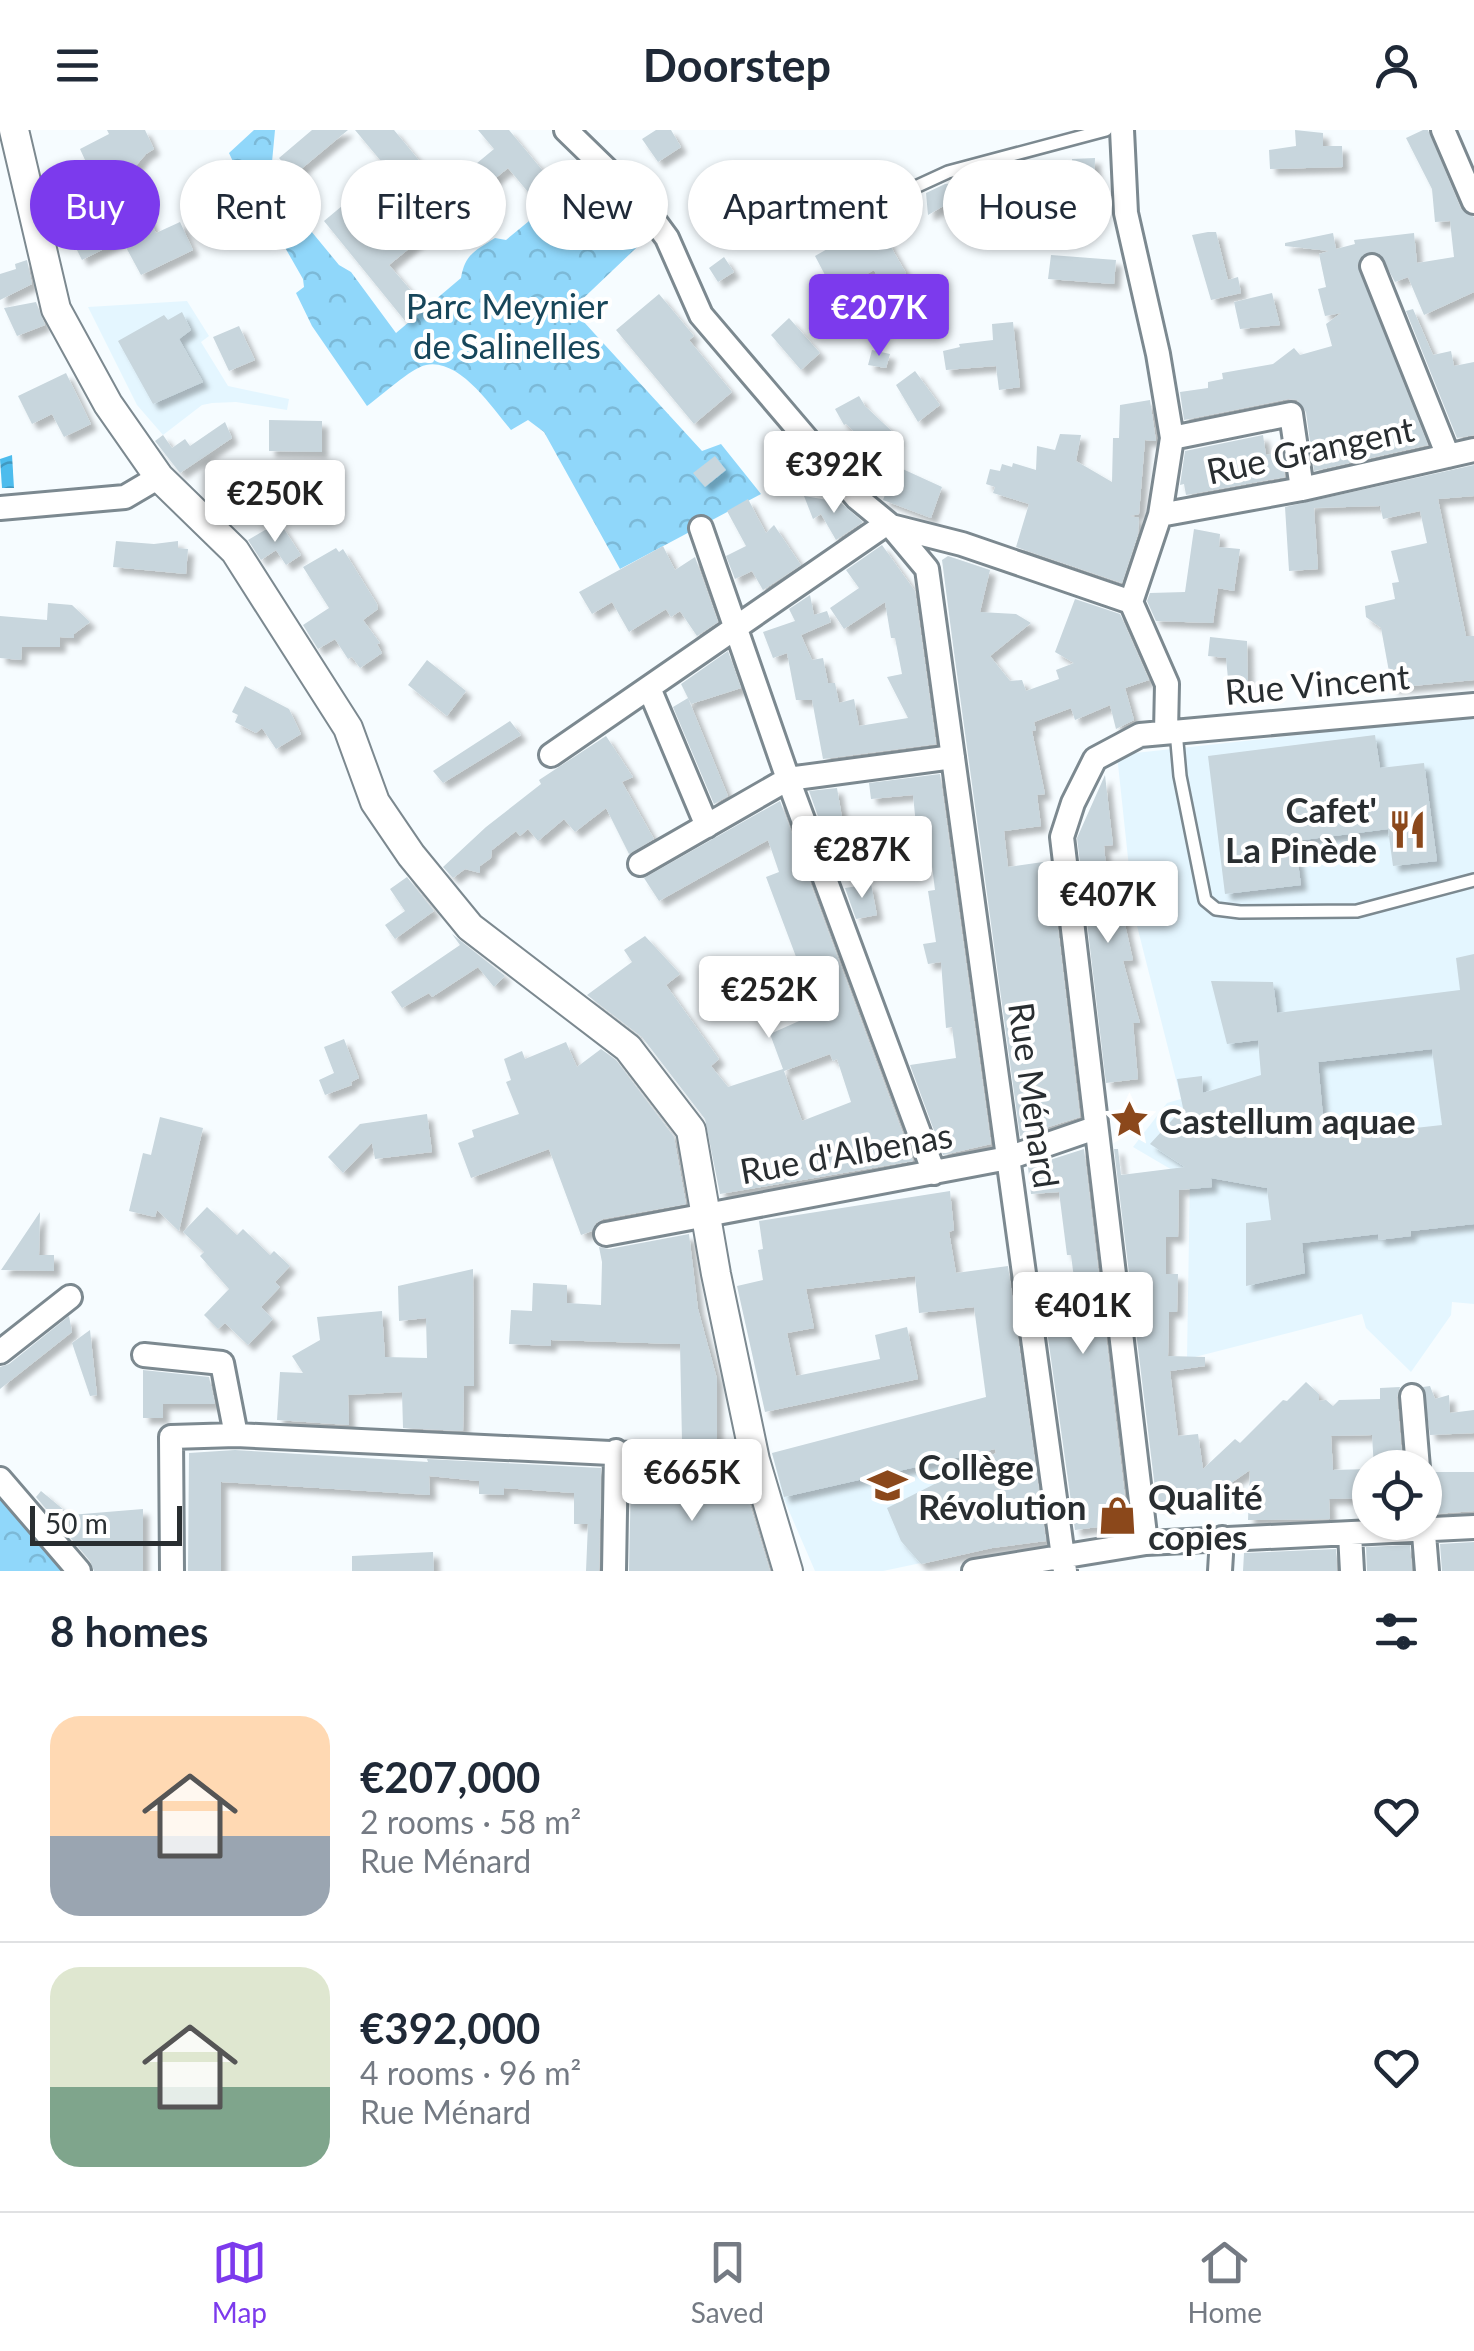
<!DOCTYPE html>
<html lang="en">
<head>
<meta charset="utf-8">
<style>
	body { margin:0; font-family:Lato,sans-serif; background:#f2f2f3; color:#1f2937; height:100vh; display:flex; flex-direction:column; font-size:38px; white-space:nowrap }
	* { box-sizing:border-box; margin:0 }
	p { font-size:32px; color:#747a83 }
	.icon { flex:none; width:55px; height:55px; fill:none; stroke:currentColor; stroke-width:2; stroke-linecap:round; stroke-linejoin:round }
	.map { position:relative; height:1441px; overflow:hidden }
	.drawer { display:flex; flex-direction:column; background:#fff; flex:1 }
	.drawer>* { flex:none }
	.hud { position:absolute; left:30px; top:30px; width:1415px; height:90px; display:flex; gap:20px }
	.buttons { position:absolute; left:1352px; top:1320px; display:grid; gap:20px }
	.buttons a { display:grid; place-items:center; width:90px; height:90px; border-radius:50%; background:#fff; box-shadow:0 2px 8px #0004; font-size:50px }
	.scale { position:absolute; left:30px; bottom:25px; width:152px; box-sizing:border-box; padding-left:10px; border:5px solid #292e31; border-top:0; font-size:28px; line-height:35px; white-space:nowrap; color:#292e31; -webkit-text-stroke:8px #fff; paint-order:stroke }
	.price { position:absolute; translate:-50% -85px; padding:0 22px; border-radius:10px; background:#fff; color:#222; font-size:32px; line-height:65px; filter:drop-shadow(0 2px 5px #0008) }
	.price::after { content:''; position:absolute; left:50%; top:60px; width:30px; height:22px; margin-left:-15px; background:inherit; clip-path:polygon(0 0,100% 0,50% 100%) }
	.price.active { background:#7c3aed; color:#fff }
	ul { padding:0; list-style:none }
	li { display:flex; align-items:center; gap:30px; height:250px; padding:0 50px }
	li+li { border-top:2px solid #e0e1e3 }
	li span { display:grid; place-items:center; flex:none; width:280px; height:200px; border-radius:30px; color:#555 }
	li>.icon { margin-inline-start:auto }
	span .icon { width:120px; height:120px; fill:#fffc; stroke-width:1 }
	li b { font-size:42px }
	h2 { display:flex; justify-content:space-between; align-items:center; height:120px; padding:0 50px; font-size:42px }
	.chip { padding:0 35px; border-radius:45px; background:#fff; box-shadow:0 2px 8px #0004; font-size:35px; line-height:90px }
	.chip.active { background:#7c3aed; color:#fff }
	header { display:flex; justify-content:space-between; align-items:center; height:130px; padding:0 50px; background:#fff; font-size:45px; font-weight:700 }
	.tabs { display:flex; justify-content:space-around; align-items:center; height:140px; border-top:2px solid #e0e1e3; background:#fff; font-size:28px; color:#747a83 }
	.tabs a { display:grid; justify-items:center; gap:5px }
	.tabs .active { color:#7c3aed }
	.map>svg:first-child { display:block }
	.built { fill:#e4f6ff }
	.forest { fill:url(#forest-crowns) }
	.water { fill:url(#water-waves) }
	.building { fill:#c8d6dd; fill-rule:evenodd; filter:url(#shadow) }
	.lines { fill:none; stroke-linecap:round; stroke-linejoin:round }
	.service-casing { stroke:#7c8990; stroke-width:16 }
	.minor-casing { stroke:#7c8990; stroke-width:28 }
	.tertiary-casing { stroke:#7c8990; stroke-width:32 }
	.service { stroke:#fff; stroke-width:11 }
	.minor { stroke:#fff; stroke-width:22 }
	.tertiary { stroke:#fff; stroke-width:28 }
	.labels { text-anchor:middle; dominant-baseline:central; stroke-width:8; stroke-linejoin:round; paint-order:stroke }
	.park-label { font-size:35px; fill:#17465a; stroke:#fff }
	.street-label { font-size:35px; fill:#292e31; stroke:#fff }
	.poi-label { font-size:35px; font-weight:bold; fill:#292e31; stroke:#fff; text-anchor:start }
</style>
</head>
<body>
<header><svg class="icon" aria-label="menu" viewBox="0 0 24 24"><path d="M4 6h16M4 12h16M4 18h16"/></svg>Doorstep<svg class="icon" aria-label="person" viewBox="0 0 24 24"><circle cx="12" cy="8" r="4"/><path d="M4 21q1-7 8-7t8 7"/></svg></header>
<div class="map">
<svg width="1474" height="1441" viewBox="0 0 1474 1441">
	<defs>
		<pattern id="forest-crowns" width="20" height="18" patternUnits="userSpaceOnUse" patternTransform="scale(2.5)"><rect width="20" height="18" fill="#90d7fa"/><path d="M2 6a3 3 0 1 1 6 0M12 15a3 3 0 1 1 6 0" fill="none" stroke="#7cb9d7"/></pattern>
		<pattern id="water-waves" width="16" height="10" patternUnits="userSpaceOnUse" patternTransform="scale(2.5)"><rect width="16" height="10" fill="#4dbced"/><path d="M0 5q4-4 8 0t8 0" fill="none" stroke="#4099c1"/></pattern>
		<filter id="shadow"><feDropShadow dx="6" dy="6" stdDeviation="2.5" flood-color="#0004"/></filter>
	</defs>
	<rect width="100%" height="100%" fill="#f6fcff"/>
	<path class="built" d="M187 171 209 206 201 212 228 256 289 269 287 280 236 272 212 273 202 275 163 305 137 275 88 177Z
		M1474 586V1174L1452 1172 1451 1185 1411 1242 1366 1198 1362 1184 1187 1229 1190 1044H1179L1133 1017 1167 973 1181 969 1134 784 1117 625Z
		M991 1319 988 1326 994 1330 987 1358 992 1418 883 1441H815L783 1367 772 1323Z"/>
	<path class="forest" d="M254 0H275L272 32 277 50 311 101 339 135 351 142 396 203 461 148C465 124 475 121 495 108L506 110 595 37 654 101 572 179 702 321 721 314 761 364 620 439 544 302 528 290 511 300C492 278 460 228 426 235 411 238 381 266 367 276L312 196 296 163 304 157 303 149 255 65 249 66 229 23Z
		M0 1364 69 1441H0Z"/>
	<path class="water" d="M12 325 14 358H2L0 329Z"/>
	<path class="building" d="M107 0H145L154 19 146 24 128 45 156 103 180 92 193 120 141 145 122 110 82 130 72 110 77 106 72 95 107 78 80 19 109 4Z
		M312 0H348L294 45 279 28Z
		M355 0H394L441 57 443 54 447 58 494 19 478 0H509L562 64 543 80 508 38 389 135 426 178 406 192 324 91 342 76 375 118 421 79Z
		M656 0H671L681 17 658 32 642 9Z
		M1295 0 1323 3V16H1342L1343 37 1270 39 1269 20 1296 16Z
		M1423 0H1428L1461 79 1474 87V162L1424 185 1408 147 1395 152 1380 124 1366 123 1357 135 1428 315 1314 341 1306 282 1297 270 1288 269 1184 290 1180 262 1208 258V252L1223 249 1222 243 1273 234 1294 218 1300 225 1332 216 1326 194 1341 183 1325 186 1318 159 1326 157 1319 124 1329 121 1285 116V113L1333 103 1336 119 1355 114 1354 110 1414 103 1417 133 1454 127 1450 91 1435 92 1432 59 1406 8Z
		M1095 28 1094 61 1073 62 1072 29Z
		M816 32 825 54 803 63 810 84 799 89 804 101 782 110 767 71 773 68 764 46 786 37 789 43Z
		M990 49 928 85 926 63 945 54Z
		M1036 84V98L989 101V86Z
		M864 98 875 117 887 110 906 143 902 145 914 164 900 172 889 153 883 156 874 140 834 162 815 126Z
		M1208 102H1216L1228 150 1238 147 1241 163 1211 170 1192 105Z
		M1051 125 1116 130 1114 154 1048 149Z
		M724 127 734 142 718 152 709 138Z
		M27 130 32 154 0 170V144L16 139 15 134Z
		M1272 163 1280 195 1240 199 1234 172Z
		M659 164 694 206 689 210 732 262 694 294 616 200Z
		M36 172 45 195 17 206 4 178Z
		M1413 179 1433 225 1451 221 1454 236 1474 232V305L1457 308 1406 181Z
		M182 182 191 200 179 209 203 252 153 274 118 211 164 185 168 190Z
		M789 188 820 223 801 240 771 205Z
		M1013 192 1020 257 999 260 996 236 946 240 943 221 960 217 959 214 993 210 992 194Z
		M239 196 255 230 229 241 213 207Z
		M872 220 890 224 886 238 868 235Z
		M915 241 940 275 918 292 896 255Z
		M66 243 91 294 64 307 52 284 32 294 18 266Z
		M859 266 865 276 898 307 880 326 846 294 844 295 835 279Z
		M1150 270 1156 311 1145 310 1139 384 1130 386 1139 388 1138 404 1122 453 1016 417 1029 374 993 363 995 357 986 354 990 339 1000 341 1002 334 1012 337 1013 333 1036 340 1037 316 1055 320 1060 304 1081 305 1076 331 1112 352 1113 308H1119L1120 275Z
		M269 290 322 291V322L269 321Z
		M225 292 232 308 180 343 155 311 163 305 172 318 185 309 190 316Z
		M1263 305 1266 325 1281 322 1285 347 1186 365 1184 354 1180 355 1185 321Z
		M715 326 726 340 705 357 693 343Z
		M1474 335V366L1438 369 1466 506H1474V550L1392 558 1381 498 1366 487 1365 476 1395 469 1392 453 1399 452 1391 421 1427 413 1420 381 1383 389 1380 376 1314 378 1318 439 1289 441 1285 377Z
		M896 336 942 357 931 388 883 370Z
		M804 366 840 372 863 392 836 410 821 384 813 389Z
		M748 369 766 403 774 395 801 435 763 460 752 441 735 449 726 426 746 416 727 381Z
		M282 396 301 425 286 435 276 420 261 430 248 410 265 400Z
		M1194 399 1220 404 1219 417 1240 419 1234 461 1218 458 1213 493 1156 491 1147 471 1150 463 1185 462Z
		M116 411 154 414 178 411V418L188 419 186 444 113 437Z
		M882 415 915 461 936 614 823 629 812 570H796L787 523 773 528 763 502 795 491 789 479 810 465 814 485 827 481 831 492 801 505 812 530 823 528 828 553H835L839 573 854 569 859 596 908 588 887 547 902 544 895 508H891L885 472 844 499 830 478 859 458 846 440Z
		M663 416 675 440 695 427 718 492 697 506 680 481 671 487 666 479 629 502 612 472 592 484 579 462Z
		M336 418 339 422 343 419 377 474 378 479 363 490 380 513 377 514 382 523 360 538 352 527 348 529 335 509 318 519 303 495 329 478 303 437Z
		M948 426 990 440 980 482 1016 484 1031 493 990 526 1010 551 1022 550 1026 561 1059 549 1056 540 1074 533 1055 522 1075 469 1120 484 1149 550 1125 558 1134 590 1116 599 1110 575 1075 590 1071 578 1034 592 1036 600 1032 601 1045 664 1037 665 1041 696 1004 701 1008 737 1050 731 1080 987 1020 1006 953 515 942 430Z
		M48 473 72 475 90 492 74 504V508L60 507V517H22L21 530 0 528V486L47 490Z
		M1210 507 1247 511 1248 557 1229 559 1226 528 1208 526Z
		M728 521 741 558 691 574 681 554Z
		M427 530 466 561 447 586 408 555Z
		M245 556 289 579 301 604 276 619 262 598 256 603 235 592 238 585 232 582Z
		M688 568 728 666 714 674 673 577Z
		M510 591 521 605 443 653 433 641Z
		M1375 605 1380 638 1424 633 1437 731 1393 736 1388 699 1295 711 1301 755 1225 764 1208 626Z
		M606 606 633 647 622 652 654 709 629 724 606 678 575 702 564 689 538 711 528 699 520 706 516 701 492 720 491 728 480 736V743L465 739 453 748 443 737 486 697 541 654 539 650Z
		M940 644 991 1014 943 1025 910 935 956 928 952 897 946 898 941 832 928 834 923 814 936 812 928 761 935 760 931 728 910 731 905 697 916 695 913 665 871 669 869 653Z
		M1105 645 1113 715 1104 716 1107 746 1110 747 1114 773 1120 772 1133 830 1123 831 1140 893H1133L1138 949 1106 953 1077 708Z
		M837 658 845 705 826 709 809 661Z
		M780 671 913 1031 720 1064 705 989 642 907 587 865 632 832 624 820 645 806 680 844 666 855 719 929 711 936 728 957 783 939 770 904 826 879 811 837 801 840 766 747 779 742 768 710 659 771 644 748ZM830 924 833 931 837 929 851 972 802 991 784 941Z
		M407 747 434 781 395 809 385 795 405 781 390 759Z
		M871 754 877 785 856 789 845 758Z
		M452 804 505 846 494 857 478 837 432 867 429 863 402 878 391 862 460 815Z
		M1474 824V1094L1411 1101V1106L1378 1110V1104L1302 1113 1305 1143 1246 1156V1093L1271 1090 1267 1058 1211 1048 1212 1057 1179 1060 1178 1107H1166V1144H1178L1177 1182H1169L1168 1226 1205 1227V1236L1170 1241 1178 1306 1198 1304 1203 1339 1235 1309 1240 1313 1283 1270 1287 1271 1306 1252 1319 1264V1271L1326 1270 1333 1276 1339 1270 1380 1269V1258L1400 1257 1397 1267 1403 1338H1374L1372 1305 1331 1306 1333 1340 1370 1339V1368L1329 1369 1330 1389 1248 1390 1250 1340 1209 1368 1157 1375 1114 1019H1118L1121 1045 1185 1037 1150 1014 1183 978 1177 949 1202 946 1203 963 1261 945 1258 910 1227 914 1211 851 1273 852 1277 883 1460 860 1456 828ZM1432 919 1442 995 1325 1008 1318 932Z
		M344 909 359 948 351 952 352 955 325 965 319 950 334 943 324 917Z
		M566 912 577 937 601 919 616 930 674 1007 686 1074 603 1089 596 1093 592 1101 581 1105 549 1019 471 1048 458 1013 474 1007 472 1000 519 984 506 952 511 950 504 929 522 921 525 929Z
		M427 984 432 1022 375 1029 372 1013 343 1043 328 1027 360 994Z
		M160 987 203 998 179 1101 157 1080 155 1087 129 1081 143 1023 151 1025Z
		M1084 1019 1128 1393 1075 1400 1044 1179 1077 1171 1071 1125H1067L1059 1062 1031 1064 1028 1037Z
		M950 1061 954 1100 949 1102 956 1143 1008 1136 1046 1411 992 1418 921 1434 901 1411 887 1378 996 1323 995 1319 784 1367 772 1323 986 1267 974 1177 919 1183 915 1146 806 1159 814 1198 787 1203 796 1246 880 1229 875 1205 907 1197 918 1249 765 1282 737 1156 763 1150 758 1120 763 1119 759 1091Z
		M207 1077 237 1105 243 1099 270 1125 274 1121 290 1136 275 1152 280 1157 261 1177 273 1189 248 1215 225 1193 218 1199 204 1185 229 1159 200 1126 204 1122 183 1102Z
		M40 1082 39 1125H54V1141L1 1140Z
		M689 1104 698 1179 717 1249V1313L682 1312 680 1214 551 1210V1216L509 1214 511 1180 532 1181 533 1153 567 1155V1173L601 1175 602 1132 599 1117 609 1119Z
		M473 1139 474 1256H464L463 1301 403 1298 402 1262 348 1265 349 1295 277 1290 280 1242 303 1243 292 1226 320 1210 317 1187 382 1181 385 1227 427 1228 426 1188 399 1191 398 1156Z
		M69 1186 72 1202 0 1259V1237L9 1234Z
		M90 1200 97 1265 90 1266 72 1213Z
		M143 1240 209 1247 215 1274H163V1288H143Z
		M1430 1256 1435 1269 1449 1265 1450 1283 1474 1280V1303L1430 1305 1423 1257Z
		M235 1320 428 1332 427 1329 601 1338 599 1441H586L588 1394H574V1363L504 1358V1365L479 1364V1351L429 1346 430 1365 221 1352V1441H188L189 1323Z
		M637 1339 732 1345 744 1355 770 1441H629L631 1347Z
		M1432 1342H1474V1381L1435 1384 1432 1380 1429 1348Z
		M41 1361 70 1385 143 1379V1441H94L90 1431 36 1367Z
		M1474 1412V1441H1442L1440 1414Z
		M1410 1415 1412 1441H1367L1366 1417Z
		M1336 1419 1337 1441H1243L1244 1423Z
		M433 1422 434 1441H352V1426Z"/>
	<g class="lines">
		<defs>
			<path id="service" d="M911 59 948 42 1106 0
				M1176 601 1180 646 1205 770 1216 779 1240 782 1357 781 1474 750"/>
			<path id="minor" d="M566 0 642 74 667 108 701 185 857 368 891 396 927 439 1065 1441
				M1122 0 1126 83 1158 224 1172 308 1160 385 1131 472 1167 554 1166 602
				M1443 0 1474 72
				M1372 136 1448 326
				M1172 308 1291 284 1302 359
				M0 378 125 367 159 347
				M1160 385 1302 359 1474 320
				M891 396 962 414 1131 472
				M701 398 788 649 934 1043
				M649 558 707 696
				M551 625 886 394
				M640 734 788 649 953 627
				M606 1104 1008 1028 1095 998
				M0 1222 70 1167
				M144 1225 222 1233 236 1305
				M1412 1266 1418 1338
				M0 1349 79 1441
				M1423 1392 1427 1441
				M1350 1404 1352 1441
				M1146 1413 1062 707 1073 673 1095 629 1140 605 1474 575
				M172 1441 171 1307 236 1305 755 1330
				M614 1441 616 1321
				M974 1441 1146 1413 1474 1397
				M1220 1441 1222 1408"/>
			<path id="tertiary" d="M14 0 56 179 108 274 159 347 235 421 348 598 375 672 411 725 470 797 628 918 691 1000 716 1144 755 1330 788 1441"/>
		</defs>
		<use href="#service" class="service-casing"/>
		<use href="#minor" class="minor-casing"/>
		<use href="#tertiary" class="tertiary-casing"/>
		<use href="#service" class="service"/>
		<use href="#minor" class="minor"/>
		<use href="#tertiary" class="tertiary"/>
	</g>
	<defs>
		<symbol id="restaurant-bare" viewBox="-9 -9 18 18"><path d="M-5-6h1v4h1v-4h1v4h1v-4h1v5L-1.5 .5V6h-2V.5L-5-1ZM5-6V6H3V1.5H1.5Q1.5-4 5-6Z" fill="#8b481b" stroke="#fff" stroke-width="2.5" paint-order="stroke"/></symbol>
		<symbol id="sight-bare" viewBox="-9 -9 18 18"><path d="M0-6L1.8-2.2L6-1.7L2.9 1.2L3.7 5.4L0 3.3L-3.7 5.4L-2.9 1.2L-6-1.7L-1.8-2.2Z" fill="#8b481b" stroke="#fff" stroke-width="2.5" paint-order="stroke"/></symbol>
		<symbol id="school-bare" viewBox="-9 -9 18 18"><path d="M0-5L7-2L0 1L-7-2ZM-4 1L0 2.5L4 1V4Q0 6-4 4Z" fill="#8b481b" stroke="#fff" stroke-width="2.5" paint-order="stroke"/></symbol>
		<symbol id="shop-bare" viewBox="-9 -9 18 18"><path d="M-5-2.5h2.3a2.7 3.5 0 0 1 5.4 0H5L5.5 6h-11ZM-1.5-2.5h3a1.5 2.3 0 0 0-3 0Z" fill="#8b481b" stroke="#fff" stroke-width="2.5" paint-order="stroke"/></symbol>
	</defs>
	<g fill-rule="evenodd">
		<use href="#restaurant-bare" x="1380" y="672" width="55" height="55"/>
		<use href="#sight-bare" x="1102" y="962" width="55" height="55"/>
		<use href="#school-bare" x="860" y="1328" width="55" height="55"/>
		<use href="#shop-bare" x="1090" y="1358" width="55" height="55"/>
	</g>
	<g class="labels">
		<g class="park-label">
			<text x="507" y="175">Parc Meynier<tspan x="507" dy="40">de Salinelles</tspan></text>
		</g>
		<g class="street-label">
			<text transform="translate(1310 319) rotate(-12)">Rue Grangent</text>
			<text transform="translate(1317 553) rotate(-5)">Rue Vincent</text>
			<text transform="translate(1035 965) rotate(82)">Rue Ménard</text>
			<text transform="translate(846 1022) rotate(-10)">Rue d'Albenas</text>
		</g>
		<g class="poi-label">
			<text x="1377" y="679" text-anchor="end">Cafet'<tspan x="1377" dy="40">La Pinède</tspan></text>
			<text x="1159" y="990">Castellum aquae</text>
			<text x="918" y="1336">Collège<tspan x="918" dy="40">Révolution</tspan></text>
			<text x="1148" y="1366">Qualité<tspan x="1148" dy="40">copies</tspan></text>
		</g>
	</g>
</svg>
<div class="buttons">
<a><svg class="icon" aria-label="locate" viewBox="0 0 24 24"><circle cx="12" cy="12" r="6"/><path d="M12 2v4M12 18v4M2 12h4M18 12h4"/></svg></a>
</div>
<div class="scale">50 m</div>
<b class="price active" style="left:879px;top:229px">€207K</b>
<b class="price" style="left:834px;top:386px">€392K</b>
<b class="price" style="left:275px;top:415px">€250K</b>
<b class="price" style="left:862px;top:771px">€287K</b>
<b class="price" style="left:1108px;top:816px">€407K</b>
<b class="price" style="left:769px;top:911px">€252K</b>
<b class="price" style="left:1083px;top:1227px">€401K</b>
<b class="price" style="left:692px;top:1394px">€665K</b>
<div class="hud">
<a class="chip active">Buy</a>
<a class="chip">Rent</a>
<a class="chip">Filters</a>
<a class="chip">New</a>
<a class="chip">Apartment</a>
<a class="chip">House</a>
</div>
</div>
<section class="drawer">
<h2>8 homes<svg class="icon" aria-label="filters" viewBox="0 0 24 24"><path d="M4 7h16M4 17h16"/><circle cx="9" cy="7" r="2"/><circle cx="15" cy="17" r="2"/></svg></h2>
<ul>
<li><span style="background:linear-gradient(#ffd9b3 60%,#9aa5b1 0)"><svg class="icon" aria-label="home" viewBox="0 0 24 24"><path d="M3 11l9-7 9 7M6 9v11h12V9"/></svg></span><div><b>€207,000</b><p>2 rooms · 58 m²</p><p>Rue Ménard</p></div><svg class="icon" aria-label="heart" viewBox="0 0 24 24"><path d="M12 20l-8-8c-3-5 5-10 8-4 3-6 11-1 8 4z"/></svg></li>
<li><span style="background:linear-gradient(#dfe7d0 60%,#7fa58c 0)"><svg class="icon" aria-label="home" viewBox="0 0 24 24"><path d="M3 11l9-7 9 7M6 9v11h12V9"/></svg></span><div><b>€392,000</b><p>4 rooms · 96 m²</p><p>Rue Ménard</p></div><svg class="icon" aria-label="heart" viewBox="0 0 24 24"><path d="M12 20l-8-8c-3-5 5-10 8-4 3-6 11-1 8 4z"/></svg></li>
</ul>
</section>
<nav class="tabs">
<a class="active"><svg class="icon" aria-label="map" viewBox="0 0 24 24"><path d="M3 6l6-2 6 2 6-2v14l-6 2-6-2-6 2zM9 4v14M15 6v14"/></svg>Map</a>
<a><svg class="icon" aria-label="saved" viewBox="0 0 24 24"><path d="M7 4h10v16l-5-4-5 4z"/></svg>Saved</a>
<a><svg class="icon" aria-label="home" viewBox="0 0 24 24"><path d="M3 11l9-7 9 7M6 9v11h12V9"/></svg>Home</a>
</nav>
</body>
</html>
